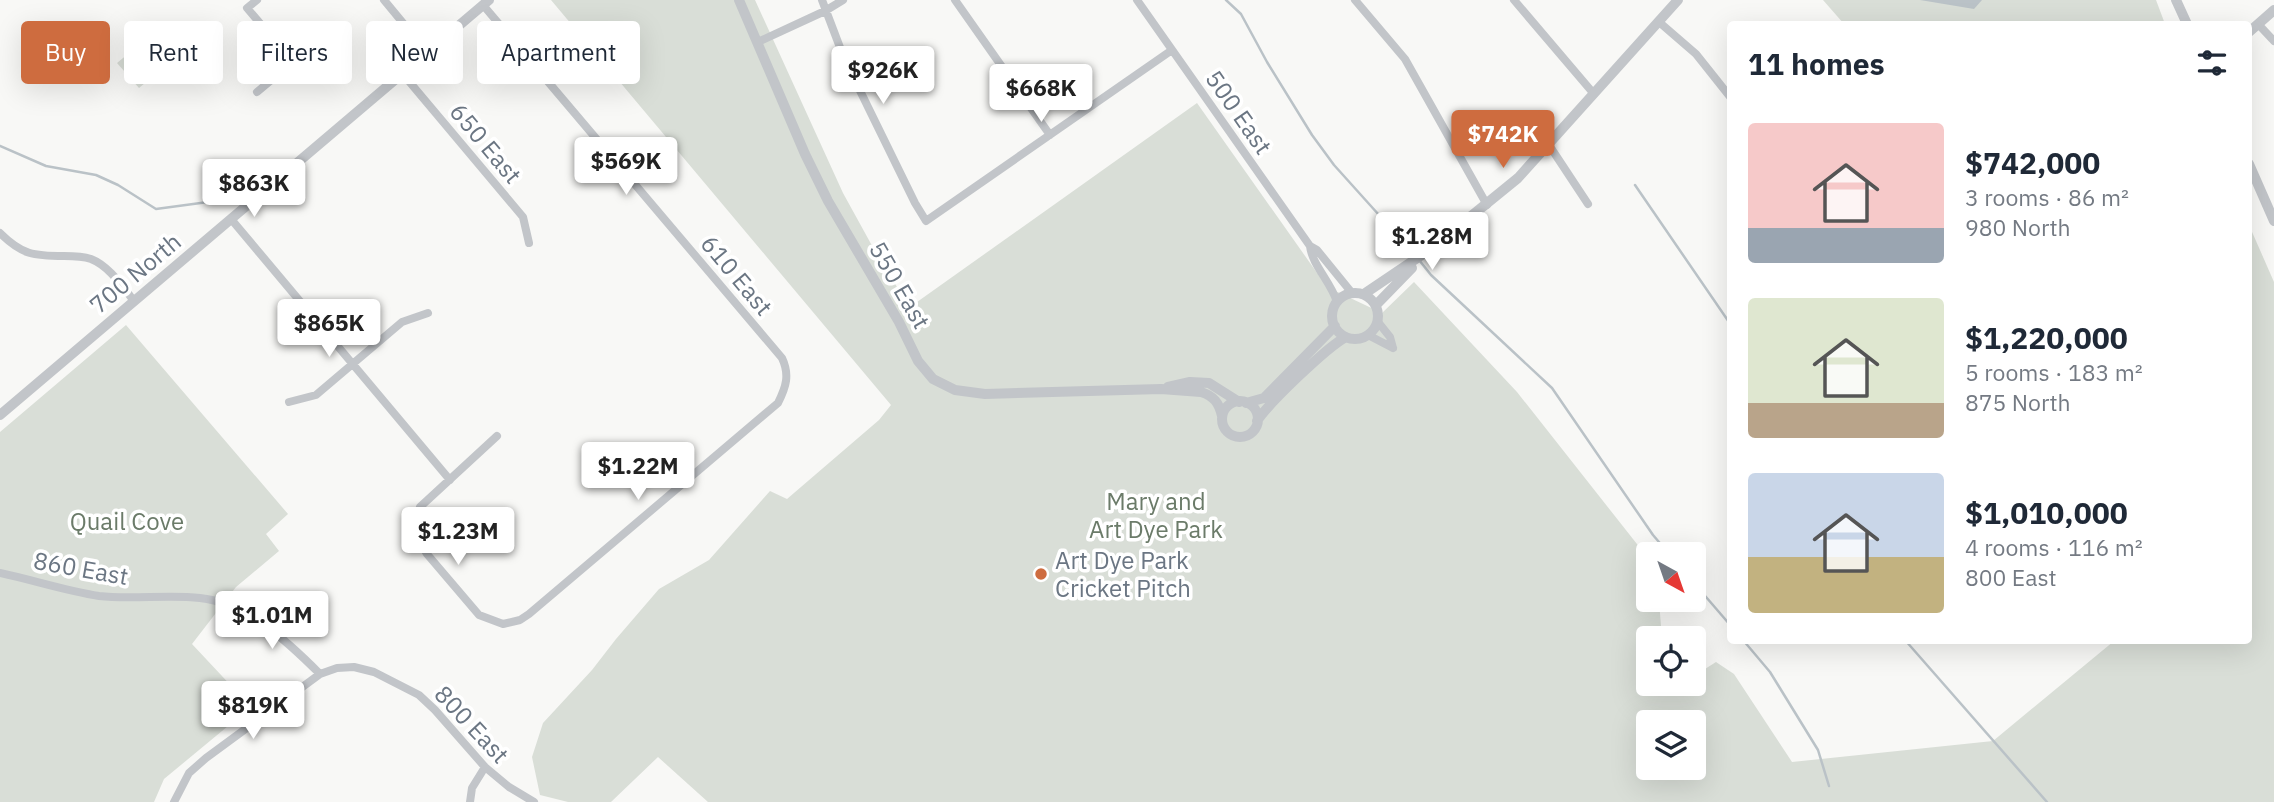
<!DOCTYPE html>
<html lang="en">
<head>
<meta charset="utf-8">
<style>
	body { margin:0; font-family:"IBM Plex Sans",sans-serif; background:#f6f6f7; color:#1f2937; height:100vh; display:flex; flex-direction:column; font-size:26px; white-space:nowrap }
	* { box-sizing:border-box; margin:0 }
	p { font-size:23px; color:#747a83 }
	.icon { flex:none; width:38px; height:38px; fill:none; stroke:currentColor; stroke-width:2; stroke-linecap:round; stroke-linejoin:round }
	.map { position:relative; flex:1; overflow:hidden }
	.drawer { position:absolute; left:1727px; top:21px; width:525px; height:623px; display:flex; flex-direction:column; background:#fff; border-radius:7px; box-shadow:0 7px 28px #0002 }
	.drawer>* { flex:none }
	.hud { position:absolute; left:21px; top:21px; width:665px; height:63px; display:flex; gap:14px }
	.needle { width:46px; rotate:140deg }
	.buttons { position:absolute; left:1636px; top:542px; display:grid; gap:14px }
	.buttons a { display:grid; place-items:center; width:70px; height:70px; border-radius:7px; background:#fff; box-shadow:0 7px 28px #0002; font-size:35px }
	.price { position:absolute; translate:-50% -60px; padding:0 16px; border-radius:7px; background:#fff; color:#222; font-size:23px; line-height:46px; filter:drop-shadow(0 2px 4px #0008) }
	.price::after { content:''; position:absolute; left:50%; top:42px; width:21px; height:16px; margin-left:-10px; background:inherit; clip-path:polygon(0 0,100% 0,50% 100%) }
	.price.selected { background:#ce6c3f; color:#fff }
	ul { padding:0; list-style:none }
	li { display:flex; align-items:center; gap:21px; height:175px; padding:0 21px }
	li span { display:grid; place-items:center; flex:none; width:196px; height:140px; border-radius:7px; color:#555 }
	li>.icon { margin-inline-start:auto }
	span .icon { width:84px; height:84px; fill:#fffc; stroke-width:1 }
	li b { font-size:30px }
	h2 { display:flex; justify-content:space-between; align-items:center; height:84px; padding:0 21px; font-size:30px }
	.chip { padding:0 24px; border-radius:7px; background:#fff; box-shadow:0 7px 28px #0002; font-size:24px; line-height:63px }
	.chip.selected { background:#ce6c3f; color:#fff }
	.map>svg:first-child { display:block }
	.green { fill:#d9ded7; fill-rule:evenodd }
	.water { fill:#bac2c7 }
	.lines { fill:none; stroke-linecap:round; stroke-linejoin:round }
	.stream { stroke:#bac2c7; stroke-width:2.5 }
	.minor { stroke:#c2c5c9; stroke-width:8 }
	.tertiary { stroke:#c2c5c9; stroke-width:10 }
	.poi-dot { fill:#ce6c3f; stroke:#fff; stroke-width:2.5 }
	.labels { text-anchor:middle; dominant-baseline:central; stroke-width:7; stroke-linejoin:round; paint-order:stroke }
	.street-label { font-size:24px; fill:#6b7683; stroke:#fff }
	.park-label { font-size:24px; fill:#6b7b69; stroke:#fff }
	.poi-label { font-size:24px; fill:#6b7683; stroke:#fff; text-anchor:start }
</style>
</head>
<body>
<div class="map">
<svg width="2274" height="802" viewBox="0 0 2274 802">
	<rect width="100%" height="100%" fill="#f8f8f6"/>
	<path class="green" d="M551 0H755L843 193 881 262 910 307 1197 103 1327 287 1382 313 1414 282 1517 392 1648 558V600H1659L1662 639H1648V684H1666L1667 693 1681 684H1694V676L1716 662 1734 674 1792 762 1993 741 2114 641 2249 640V225L2274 282V802H708L658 757 611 802H568L540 795 532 757 543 723 592 670 616 639 659 589 709 560 770 491 787 499 879 420 891 405ZM1648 723H1694V768H1648Z
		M1823 0H2156L2165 24H1844Z
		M129 53 151 78 139 88 117 63Z
		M126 325 288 514 266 534 279 551 236 587 192 644 251 707 164 779 154 802H0V432Z"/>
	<path class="water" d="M1920 0H1982L1974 9Z"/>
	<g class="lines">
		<path class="stream" d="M1226 0 1241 14 1267 62 1312 135 1334 165 1415 255
			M0 146 46 166 96 175 118 185 156 209 208 202
			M1635 185 1731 325
			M1419 260 1431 275 1552 388 1653 535 1670 555
			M1694 583 1731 626
			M1743 640 1770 672 1818 750 1829 786
			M1905 640 2047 802"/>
		<path class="minor" d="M257 0 247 8 293 62 257 92
			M384 0 427 52
			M822 0 844 58 915 203 926 221 1172 50
			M955 0 1050 135
			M1137 0 1310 246C1312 265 1331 282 1337 302
			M1355 0 1405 59 1487 205
			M1514 0 1594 94
			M483 5 782 358C790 375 786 387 778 403L529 614 520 620 503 624 479 615 427 554 415 534V523L420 507 497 436
			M1659 22 1696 54 1731 98
			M2258 24 2274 41
			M758 42 825 11 843 0
			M402 73 523 217 529 243
			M1549 145 1588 204
			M231 219 450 480
			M0 233C22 255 34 256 64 256 73 256 82 256 91 259 109 266 122 286 134 301
			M1310 246 1317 250 1352 293
			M1378 322 1390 337 1393 348
			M1368 335 1393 348
			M289 402 316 395 402 322 428 313
			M0 573C33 580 66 591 99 596 132 600 167 594 200 598 247 603 288 642 320 674
			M174 802 189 773 206 758 320 674 337 668 354 667 374 672 419 695 435 710 485 767 509 787 534 802
			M470 802 472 788 485 767"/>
		<path class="tertiary" d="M739 0 805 154 828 201 899 322 918 361 933 379 955 390 985 394 1161 389 1201 392C1214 396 1219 403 1222 416
			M2176 0 2187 24
			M2249 32 2274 10
			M2249 164 2274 221
			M1332 316a23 23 0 1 1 46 0a23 23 0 1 1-46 0Z
			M1364 294 1432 248 1518 178 1678 0
			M1376 305 1412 268
			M1168 387 1190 382 1209 383 1239 402
			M1222 419a18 18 0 1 1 36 0a18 18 0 1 1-36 0Z
			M1246 403 1264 398 1335 326
			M0 415 489 0
			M1257 421C1269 403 1327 347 1346 337"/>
	</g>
	<circle class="poi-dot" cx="1041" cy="574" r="7"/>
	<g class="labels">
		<g class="street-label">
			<text transform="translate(1239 112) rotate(55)">500 East</text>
			<text transform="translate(486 143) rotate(50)">650 East</text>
			<text transform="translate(135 273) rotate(-40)">700 North</text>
			<text transform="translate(737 275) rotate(50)">610 East</text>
			<text transform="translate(900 285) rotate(60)">550 East</text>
			<text transform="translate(81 568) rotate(10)">860 East</text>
			<text transform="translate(472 724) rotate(47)">800 East</text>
		</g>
		<g class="park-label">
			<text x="1156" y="501">Mary and<tspan x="1156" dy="28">Art Dye Park</tspan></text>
			<text x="127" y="521">Quail Cove</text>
		</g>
		<g class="poi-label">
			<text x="1055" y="560">Art Dye Park<tspan x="1055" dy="28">Cricket Pitch</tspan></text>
		</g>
	</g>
</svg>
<div class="buttons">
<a><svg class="needle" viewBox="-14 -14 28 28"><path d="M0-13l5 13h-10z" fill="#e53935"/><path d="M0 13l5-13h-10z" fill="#747a83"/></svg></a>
<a><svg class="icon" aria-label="locate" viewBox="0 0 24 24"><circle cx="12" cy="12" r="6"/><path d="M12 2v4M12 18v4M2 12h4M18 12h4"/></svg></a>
<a><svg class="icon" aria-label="layers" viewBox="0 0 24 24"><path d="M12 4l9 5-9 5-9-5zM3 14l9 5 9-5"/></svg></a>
</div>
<b class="price" style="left:883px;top:106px">$926K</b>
<b class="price" style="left:1041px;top:124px">$668K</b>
<b class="price selected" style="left:1503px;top:170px">$742K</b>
<b class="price" style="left:626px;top:197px">$569K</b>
<b class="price" style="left:254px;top:219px">$863K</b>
<b class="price" style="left:1432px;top:272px">$1.28M</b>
<b class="price" style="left:329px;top:359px">$865K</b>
<b class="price" style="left:638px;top:502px">$1.22M</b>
<b class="price" style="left:458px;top:567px">$1.23M</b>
<b class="price" style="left:272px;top:651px">$1.01M</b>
<b class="price" style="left:253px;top:741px">$819K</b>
<div class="hud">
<a class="chip selected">Buy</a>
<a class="chip">Rent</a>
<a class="chip">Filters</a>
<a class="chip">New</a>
<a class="chip">Apartment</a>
</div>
<section class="drawer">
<h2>11 homes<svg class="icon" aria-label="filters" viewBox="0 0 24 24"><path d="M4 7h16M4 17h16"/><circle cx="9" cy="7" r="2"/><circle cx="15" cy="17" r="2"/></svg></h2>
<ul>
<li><span style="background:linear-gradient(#f6c9c9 75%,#9aa5b1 0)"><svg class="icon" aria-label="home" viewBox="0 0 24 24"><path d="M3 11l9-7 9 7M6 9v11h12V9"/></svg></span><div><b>$742,000</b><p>3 rooms · 86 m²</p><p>980 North</p></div></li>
<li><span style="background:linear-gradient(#dfe7d0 75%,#b9a48a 0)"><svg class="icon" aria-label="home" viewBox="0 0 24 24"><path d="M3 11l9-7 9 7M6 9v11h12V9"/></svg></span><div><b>$1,220,000</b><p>5 rooms · 183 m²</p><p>875 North</p></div></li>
<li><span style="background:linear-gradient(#c9d6e8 60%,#c2b280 0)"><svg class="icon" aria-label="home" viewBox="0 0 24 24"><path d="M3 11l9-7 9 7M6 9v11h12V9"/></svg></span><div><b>$1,010,000</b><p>4 rooms · 116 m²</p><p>800 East</p></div></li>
</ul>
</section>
</div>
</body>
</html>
